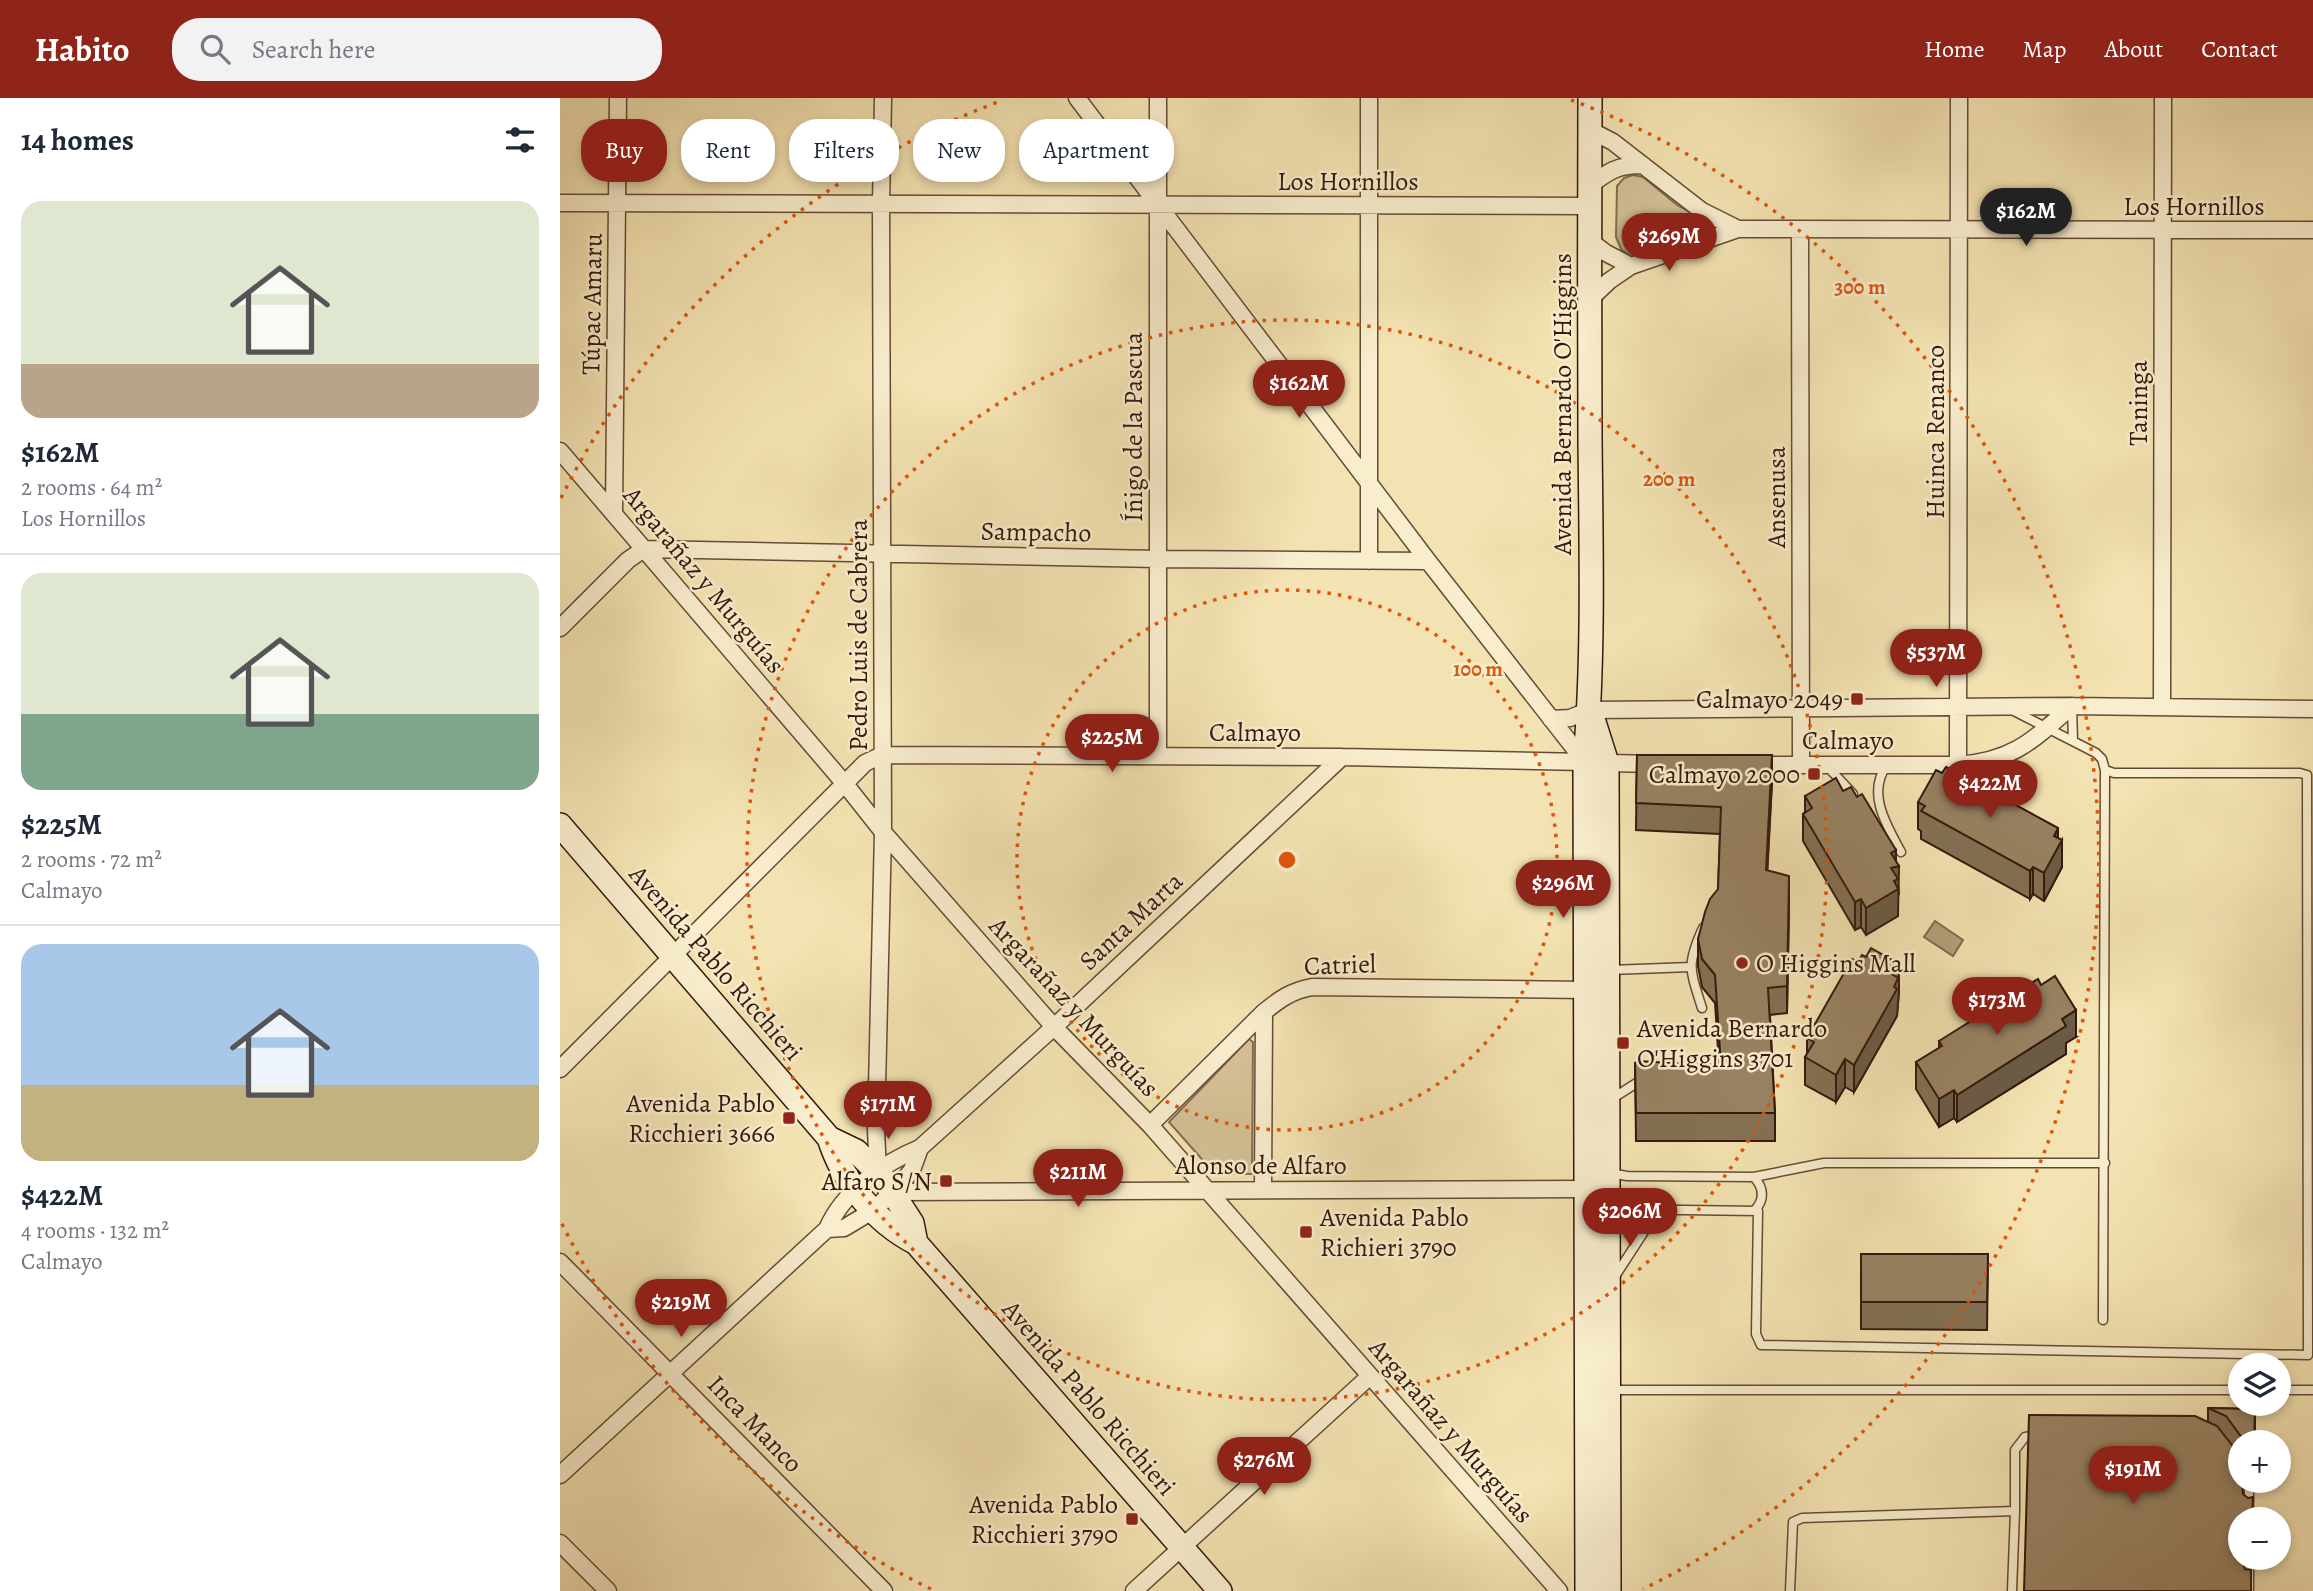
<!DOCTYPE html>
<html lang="en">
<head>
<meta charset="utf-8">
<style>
	body { margin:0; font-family:Alegreya,serif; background:#f2f2f3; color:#1f2937; height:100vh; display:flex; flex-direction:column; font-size:26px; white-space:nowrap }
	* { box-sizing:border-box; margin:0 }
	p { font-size:23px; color:#747a83 }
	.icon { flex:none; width:38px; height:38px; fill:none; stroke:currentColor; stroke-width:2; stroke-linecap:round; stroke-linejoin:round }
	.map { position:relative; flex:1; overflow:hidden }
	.drawer { display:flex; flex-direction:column; background:#fff; width:560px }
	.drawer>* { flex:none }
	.banner { position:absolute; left:21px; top:21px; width:665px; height:63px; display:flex; gap:14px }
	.fabs { position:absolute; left:1668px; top:1255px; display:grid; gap:14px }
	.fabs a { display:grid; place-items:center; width:63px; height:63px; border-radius:50%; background:#fff; box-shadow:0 4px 10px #0003; font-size:35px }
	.price { position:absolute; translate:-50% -60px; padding:0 16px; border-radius:24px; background:#8f2418; color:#fff; font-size:23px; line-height:46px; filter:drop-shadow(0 2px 4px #0008) }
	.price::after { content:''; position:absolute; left:50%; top:42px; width:21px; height:16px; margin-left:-10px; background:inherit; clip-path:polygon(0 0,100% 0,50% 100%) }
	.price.active { background:#222; color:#fff }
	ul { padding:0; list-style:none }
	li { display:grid; align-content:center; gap:14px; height:371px; padding:0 21px }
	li+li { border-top:2px solid #e0e1e3 }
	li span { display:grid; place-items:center; height:217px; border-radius:21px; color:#555 }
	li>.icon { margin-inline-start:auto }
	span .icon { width:126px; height:126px; fill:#fffc; stroke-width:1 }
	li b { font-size:30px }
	h2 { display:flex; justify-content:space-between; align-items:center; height:84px; padding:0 21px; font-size:30px }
	.pill { padding:0 24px; border-radius:28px; background:#fff; box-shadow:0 4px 10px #0003; font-size:24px; line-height:63px }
	.pill.active { background:#8f2418; color:#fff }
	header { display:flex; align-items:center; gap:42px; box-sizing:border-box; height:98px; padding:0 35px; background:#8f2418; color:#fff }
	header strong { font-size:33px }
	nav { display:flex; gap:38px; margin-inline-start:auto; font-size:24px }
	.search { width:490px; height:63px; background:#f2f2f3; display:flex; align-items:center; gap:18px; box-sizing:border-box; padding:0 24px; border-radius:28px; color:#747a83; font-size:26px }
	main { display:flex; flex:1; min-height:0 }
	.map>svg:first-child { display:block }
	.green { fill:#d4c096; stroke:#846c51; stroke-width:2 }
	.water { fill:#b39e7a; stroke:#81684e; stroke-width:2 }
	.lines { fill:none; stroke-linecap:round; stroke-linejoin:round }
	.lane-casing { stroke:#654b36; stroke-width:11 }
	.street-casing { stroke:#654b36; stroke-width:19 }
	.secondary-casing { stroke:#35180c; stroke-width:26 }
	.lane { stroke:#f8edcd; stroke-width:8 }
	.street { stroke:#f8edcd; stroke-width:16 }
	.secondary { stroke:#f8edcd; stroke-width:23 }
	.wall { fill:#837054; stroke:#35180c; stroke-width:2 }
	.shaded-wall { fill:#6a5b45; stroke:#35180c; stroke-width:2 }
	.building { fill:#988262; stroke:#35180c; stroke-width:2 }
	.ring { fill:none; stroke:#df560c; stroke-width:3.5; stroke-dasharray:3.5 7 }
	.poi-dot { fill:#8f2418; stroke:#f8edcd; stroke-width:2.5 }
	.labels { text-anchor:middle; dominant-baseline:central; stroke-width:5; stroke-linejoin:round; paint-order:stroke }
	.street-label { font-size:26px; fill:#35180c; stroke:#f8edcd }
	.poi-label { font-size:26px; fill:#35180c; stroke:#f8edcd; text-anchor:end }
	.centre { fill:#df560c; stroke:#f8edcd; stroke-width:3.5 }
	.ring-label { font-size:21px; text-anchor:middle; font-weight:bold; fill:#df560c; stroke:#f8edcd; stroke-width:5; stroke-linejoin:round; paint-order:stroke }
</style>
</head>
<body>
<header>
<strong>Habito</strong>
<div class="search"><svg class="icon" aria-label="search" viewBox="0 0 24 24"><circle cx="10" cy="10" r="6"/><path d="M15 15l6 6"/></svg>Search here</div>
<nav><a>Home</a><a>Map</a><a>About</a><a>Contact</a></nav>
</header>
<main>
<section class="drawer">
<h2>14 homes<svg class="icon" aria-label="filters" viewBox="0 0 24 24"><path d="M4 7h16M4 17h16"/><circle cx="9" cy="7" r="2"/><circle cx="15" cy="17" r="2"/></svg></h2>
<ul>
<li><span style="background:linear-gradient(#dfe7d0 75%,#b9a48a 0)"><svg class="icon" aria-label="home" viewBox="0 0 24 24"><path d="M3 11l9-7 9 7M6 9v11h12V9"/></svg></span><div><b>$162M</b><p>2 rooms · 64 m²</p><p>Los Hornillos</p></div></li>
<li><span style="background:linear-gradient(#dfe7d0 65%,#7fa58c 0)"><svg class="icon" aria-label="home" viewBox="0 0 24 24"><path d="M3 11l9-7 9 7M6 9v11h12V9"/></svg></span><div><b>$225M</b><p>2 rooms · 72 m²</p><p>Calmayo</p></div></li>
<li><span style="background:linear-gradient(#a9c7e8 65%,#c2b280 0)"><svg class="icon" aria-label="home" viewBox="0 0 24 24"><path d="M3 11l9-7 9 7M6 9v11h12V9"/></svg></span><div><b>$422M</b><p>4 rooms · 132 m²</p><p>Calmayo</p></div></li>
</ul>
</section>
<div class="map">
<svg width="1753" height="1493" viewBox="0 0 1753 1493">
	<rect width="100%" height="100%" fill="#f4e3b2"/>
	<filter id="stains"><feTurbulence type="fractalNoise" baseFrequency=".00286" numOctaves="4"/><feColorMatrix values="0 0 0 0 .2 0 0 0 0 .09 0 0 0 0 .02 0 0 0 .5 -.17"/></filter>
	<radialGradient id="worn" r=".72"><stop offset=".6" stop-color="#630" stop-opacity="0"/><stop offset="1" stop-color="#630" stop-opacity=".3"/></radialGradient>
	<path class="green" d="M1073 77 1083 79 1117 107 1162 131 1086 160 1071 159 1061 151 1056 139 1057 88 1064 80Z
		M689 941 693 944 692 1076 654 1075 609 1024Z"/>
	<path class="water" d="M1375 823 1403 842 1393 858 1364 839Z"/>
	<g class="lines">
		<defs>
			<path id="lane" d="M1512 610 1513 642
				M1454 613 1536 655 1542 661 1545 672 1543 1222
				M1266 667 1293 696
				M1327 667C1306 695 1327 728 1341 754
				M1050 872 1131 869
				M1142 910C1130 872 1126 867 1143 830
				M1053 1000 1083 981
				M1049 1075 1067 1078 1194 1079 1264 1065H1545
				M1194 1079C1204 1090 1205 1102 1194 1113
				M1049 1111 1198 1113 1196 1236 1201 1247 1748 1257 1747 677 1740 675H1554L1545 672
				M1054 1180 1098 1112
				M1049 1292H1680
				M1718 1292H1753
				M1686 1382 1689 1393V1421
				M1455 1413V1352L1465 1339 1478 1337
				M1230 1493 1233 1424 1242 1420 1455 1413 1452 1493
				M1689 1493V1460"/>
			<path id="street" d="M517 0 868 463 1025 664
				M598 0V658
				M1030 32 1053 44 1142 113 1178 131
				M1029 88C1049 73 1057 67 1083 67
				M0 105 1029 108
				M1240 131 1241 667
				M1029 142 1046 155 1071 168
				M1029 202 1049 183 1071 168 1178 131 1753 132
				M0 353 285 686 323 734 494 929 590 1027 999 1493
				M54 413 58 0
				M809 463V0
				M0 530 68 462 84 451 598 461 868 463
				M1602 609 1603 0
				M991 621 1010 620 1030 612 1512 608 1753 611
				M1047 665 1097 666
				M1193 667H1398C1453 663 1472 643 1512 608
				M1398 667 1399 0
				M0 971 305 665 322 657 782 659 1025 664
				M590 1027 704 914C720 901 731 893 752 889L1025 892
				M318 1074 316 1032 323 734 321 106 323 0
				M703 1091 704 914
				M334 1094 1026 1091
				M267 1131 284 1130 314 1112 343 1083 352 1072 360 1050
				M0 1164 324 1493
				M0 1377 267 1131C283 1094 323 1065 360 1050L494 929 782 659
				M0 1445 48 1493
				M574 1493 810 1278"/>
			<path id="secondary" d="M1033 621 1047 665 1049 1493
				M0 727 269 1040 296 1053 323 1080 352 1125 356 1145
				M269 1040C283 1084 315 1124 356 1145L660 1493
				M1027 1493 1025 664C1034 556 1031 448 1030 340 1029 227 1030 113 1030 0"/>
		</defs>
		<use href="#lane" class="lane-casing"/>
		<use href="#street" class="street-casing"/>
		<use href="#secondary" class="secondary-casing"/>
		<use href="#lane" class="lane"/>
		<use href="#street" class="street"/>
		<use href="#secondary" class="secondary"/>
	</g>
	<path class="wall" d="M1077 657 1212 684 1207 773 1229 806 1227 915 1210 917 1215 1015V1043H1076L1075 965 1159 967 1155 905 1142 889 1138 868V841L1158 791 1160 736 1076 732Z
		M1382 675 1498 740 1502 769 1484 803 1473 796 1470 801 1361 741V733L1358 731V704Z
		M1283 693 1336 762 1339 796H1338V818L1306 837 1301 829 1295 832 1243 743V716L1245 714V698Z
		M1298 864 1339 893 1337 918 1294 994 1285 989 1276 1004 1245 987V959L1247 957V940Z
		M1516 939 1506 945V956L1397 1024 1394 1020 1379 1029 1356 991V964L1379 950V943Z
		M1301 1156H1428L1427 1232 1301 1231Z
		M1648 1310 1695 1311V1344H1680V1382L1683 1396 1693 1421H1680L1683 1466 1691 1493H1464L1648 1324Z"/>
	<path class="shaded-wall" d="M1212 657V684L1206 800V772Z
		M1498 730V749L1502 742V769L1484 803V775L1494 738Z
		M1336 752V769L1339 768 1338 818 1306 837V810L1331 755Z
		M1473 769V796L1470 801V773Z
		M1229 778V806L1227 915V888Z
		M1301 801V829L1295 832V804Z
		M1339 866V893L1337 918 1294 994V967L1333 877Z
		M1516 912V939L1506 945V956L1397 1024V997L1502 921Z
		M1285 961V989L1276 1004V977Z
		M1394 992V1020L1379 1029V1001Z"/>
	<path class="building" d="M1077 657H1212L1206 772 1229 778 1227 888 1208 890 1215 1015H1076L1075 965 1078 963 1161 968 1155 877 1142 861 1138 841 1145 814 1150 801 1158 791 1161 709 1076 705Z
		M1386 669 1498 730 1494 738 1502 742 1484 775 1473 769 1470 773 1361 713 1365 708 1358 704 1376 672 1382 675Z
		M1276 680 1283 693 1291 689 1297 699 1302 696 1336 752 1331 755 1339 768 1331 770 1338 781 1334 783 1338 791 1306 810 1301 801 1295 804 1243 716 1252 710 1245 698Z
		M1311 850 1339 866 1333 877 1338 880 1334 889 1337 891 1294 967 1285 961 1276 977 1245 959 1254 944 1247 940 1292 861 1298 864 1302 857 1306 859Z
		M1495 878 1516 912 1502 921 1506 928 1397 997 1394 992 1379 1001 1356 964 1382 948 1379 943 1478 881 1481 887Z
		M1301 1156H1428L1427 1204H1301Z
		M1648 1310 1695 1311 1694 1344H1685L1666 1318Z
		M1469 1317 1635 1318 1657 1328 1675 1351 1680 1353V1382H1682L1683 1396 1688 1400 1693 1399 1692 1421H1680V1460H1683V1466L1685 1471 1691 1472V1493H1464Z"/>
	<g class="ring">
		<circle cx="727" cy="762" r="270"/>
		<circle cx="727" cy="762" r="540"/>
		<path d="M371 1491A811 811 0 0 1 1 1124M1 400A811 811 0 0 1 443 2M1011 2A811 811 0 0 1 1083 1491"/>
	</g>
	<g class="poi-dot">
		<rect x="1290" y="594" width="14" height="14" rx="3.5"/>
		<rect x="1247" y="669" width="14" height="14" rx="3.5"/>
		<circle cx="1182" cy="865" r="7"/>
		<rect x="1056" y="938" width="14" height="14" rx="3.5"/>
		<rect x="222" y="1013" width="14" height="14" rx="3.5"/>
		<rect x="379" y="1076" width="14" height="14" rx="3.5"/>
		<rect x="739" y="1127" width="14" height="14" rx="3.5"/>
		<rect x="565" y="1414" width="14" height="14" rx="3.5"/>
	</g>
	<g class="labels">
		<g class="street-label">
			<text x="788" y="83">Los Hornillos</text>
			<text x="1634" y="108">Los Hornillos</text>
			<text transform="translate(32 206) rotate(-89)">Túpac Amaru</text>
			<text transform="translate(1578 305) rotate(-90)">Taninga</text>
			<text transform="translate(1002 306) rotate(-90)">Avenida Bernardo O'Higgins</text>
			<text transform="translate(573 329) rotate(-90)">Íñigo de la Pascua</text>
			<text transform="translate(1375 334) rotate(-90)">Huinca Renanco</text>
			<text transform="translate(1216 399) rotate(-90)">Ansenusa</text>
			<text transform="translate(476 434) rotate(1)">Sampacho</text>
			<text transform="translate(144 482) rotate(50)">Argarañaz y Murguías</text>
			<text transform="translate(298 537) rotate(-90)">Pedro Luis de Cabrera</text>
			<text x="695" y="634">Calmayo</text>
			<text x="1288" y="642">Calmayo</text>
			<text transform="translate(571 823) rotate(-43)">Santa Marta</text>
			<text transform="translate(156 865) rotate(49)">Avenida Pablo Ricchieri</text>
			<text transform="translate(780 867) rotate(-2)">Catriel</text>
			<text transform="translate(514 909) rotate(47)">Argarañaz y Murguías</text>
			<text x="701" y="1067">Alonso de Alfaro</text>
			<text transform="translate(529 1300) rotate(49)">Avenida Pablo Ricchieri</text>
			<text transform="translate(195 1326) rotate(46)">Inca Manco</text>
			<text transform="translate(891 1333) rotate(49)">Argarañaz y Murguías</text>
		</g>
		<g class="poi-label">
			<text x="1283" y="601">Calmayo 2049</text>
			<text x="1240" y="676">Calmayo 2000</text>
			<text x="1196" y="865" text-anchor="start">O Higgins Mall</text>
			<text x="1077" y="930" text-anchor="start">Avenida Bernardo<tspan x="1077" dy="30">O'Higgins 3701</tspan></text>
			<text x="215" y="1005">Avenida Pablo<tspan x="215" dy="30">Ricchieri 3666</tspan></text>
			<text x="372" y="1083">Alfaro S/N</text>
			<text x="760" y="1119" text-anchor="start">Avenida Pablo<tspan x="760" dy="30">Richieri 3790</tspan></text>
			<text x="558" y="1406">Avenida Pablo<tspan x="558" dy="30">Ricchieri 3790</tspan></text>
		</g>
	</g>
	<circle cx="727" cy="762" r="10" class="centre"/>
	<g class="ring-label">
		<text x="1300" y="196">300 m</text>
		<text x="1109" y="388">200 m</text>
		<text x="918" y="578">100 m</text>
	</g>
	<rect width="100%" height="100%" filter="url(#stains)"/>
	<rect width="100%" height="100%" fill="url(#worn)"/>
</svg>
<div class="fabs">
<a><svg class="icon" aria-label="layers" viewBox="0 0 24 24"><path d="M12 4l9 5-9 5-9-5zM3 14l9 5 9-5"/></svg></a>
<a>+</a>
<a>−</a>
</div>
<b class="price active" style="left:1466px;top:150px">$162M</b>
<b class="price" style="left:1109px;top:175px">$269M</b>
<b class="price" style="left:739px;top:322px">$162M</b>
<b class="price" style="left:1376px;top:591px">$537M</b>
<b class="price" style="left:552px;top:676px">$225M</b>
<b class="price" style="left:1430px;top:722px">$422M</b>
<b class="price" style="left:1003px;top:822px">$296M</b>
<b class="price" style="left:1437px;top:939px">$173M</b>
<b class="price" style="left:328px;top:1043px">$171M</b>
<b class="price" style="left:518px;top:1111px">$211M</b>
<b class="price" style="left:1070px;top:1150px">$206M</b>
<b class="price" style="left:121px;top:1241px">$219M</b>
<b class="price" style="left:704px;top:1399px">$276M</b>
<b class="price" style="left:1573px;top:1408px">$191M</b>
<div class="banner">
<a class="pill active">Buy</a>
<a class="pill">Rent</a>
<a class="pill">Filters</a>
<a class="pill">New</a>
<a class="pill">Apartment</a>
</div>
</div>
</main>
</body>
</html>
